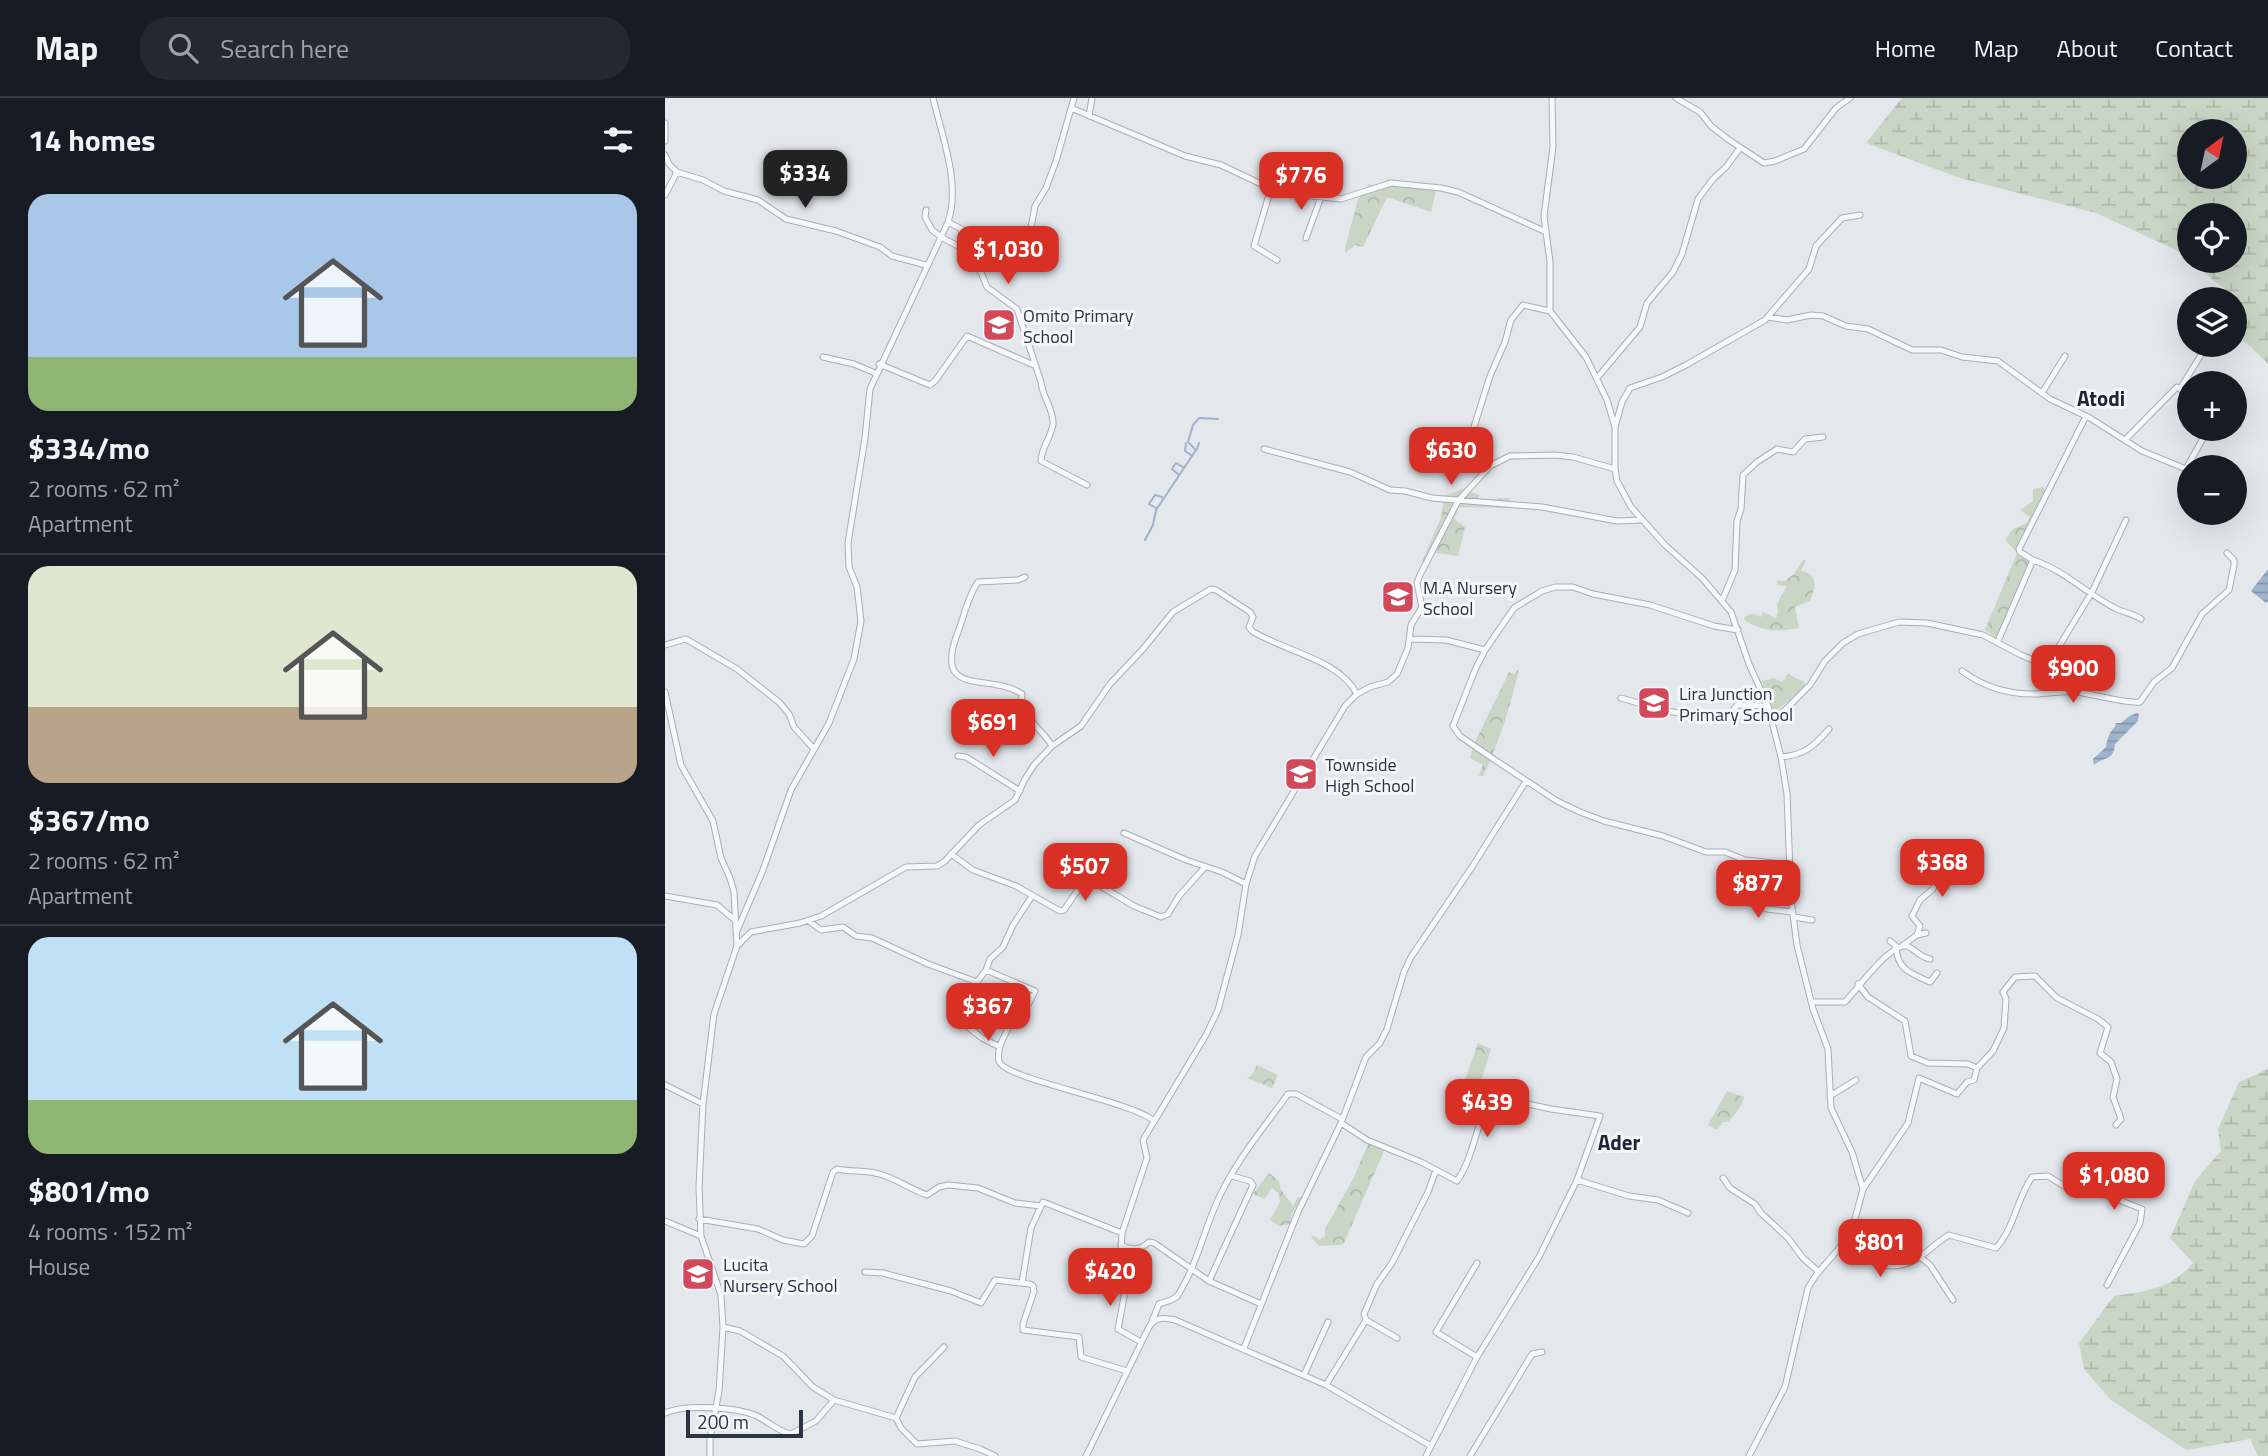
<!DOCTYPE html>
<html lang="en">
<head>
<meta charset="utf-8">
<style>
	body { margin:0; font-family:"Titillium Web",sans-serif; background:#242831; color:#f1f3f6; height:100vh; display:flex; flex-direction:column; font-size:26px; white-space:nowrap }
	* { box-sizing:border-box; margin:0 }
	p { font-size:23px; color:#9ea1a6 }
	.icon { flex:none; width:38px; height:38px; fill:none; stroke:currentColor; stroke-width:2; stroke-linecap:round; stroke-linejoin:round }
	.map { position:relative; flex:1; overflow:hidden }
	.side { display:flex; flex-direction:column; background:#171b24; width:665px }
	.side>* { flex:none }
	.needle { width:46px; rotate:33deg }
	.controls { position:absolute; left:1512px; top:21px; display:grid; gap:14px }
	.controls a { display:grid; place-items:center; width:70px; height:70px; border-radius:50%; background:#171b24; box-shadow:0 7px 28px #0002; font-size:35px }
	.scale { position:absolute; left:21px; bottom:18px; width:117px; box-sizing:border-box; padding-left:7px; border:4px solid #2b3445; border-top:0; font-size:19px; line-height:24px; white-space:nowrap; color:#2b3445; -webkit-text-stroke:5px #f4f6f9; paint-order:stroke }
	.price { position:absolute; translate:-50% -60px; padding:0 16px; border-radius:14px; background:#d93025; color:#fff; font-size:23px; line-height:46px; filter:drop-shadow(0 2px 4px #0008) }
	.price::after { content:''; position:absolute; left:50%; top:42px; width:21px; height:16px; margin-left:-10px; background:inherit; clip-path:polygon(0 0,100% 0,50% 100%) }
	.price.on { background:#222; color:#fff }
	ul { padding:0; list-style:none }
	li { display:grid; align-content:center; gap:14px; height:371px; padding:0 28px }
	li+li { border-top:2px solid #363941 }
	li span { display:grid; place-items:center; height:217px; border-radius:21px; color:#555 }
	li>.icon { margin-inline-start:auto }
	span .icon { width:126px; height:126px; fill:#fffc; stroke-width:1 }
	li b { font-size:30px }
	h2 { display:flex; justify-content:space-between; align-items:center; height:84px; padding:0 28px; font-size:30px }
	header { display:flex; align-items:center; gap:42px; box-sizing:border-box; height:98px; padding:0 35px; background:#171b24; border-bottom:2px solid #363941 }
	header strong { font-size:33px }
	nav { display:flex; gap:38px; margin-inline-start:auto; font-size:24px }
	.search { width:490px; height:63px; background:#242831; display:flex; align-items:center; gap:18px; box-sizing:border-box; padding:0 24px; border-radius:28px; color:#9ea1a6; font-size:26px }
	main { display:flex; flex:1; min-height:0 }
	.map>svg:first-child { display:block }
	.forest { fill:url(#forest-crowns) }
	.wetland { fill:url(#wetland-marsh); fill-rule:evenodd }
	.water { fill:url(#water-rules) }
	.lines { fill:none; stroke-linecap:round; stroke-linejoin:round }
	.stream { stroke:#9fb4cc; stroke-width:2 }
	.minor-casing { stroke:#a9aeb7; stroke-width:7 }
	.minor { stroke:#f7f8fa; stroke-width:5 }
	.labels { text-anchor:middle; dominant-baseline:central; stroke-width:6; stroke-linejoin:round; paint-order:stroke }
	.poi-label { font-size:18px; fill:#2b3445; stroke:#f4f6f9; text-anchor:start }
	.quarter-label { font-size:21px; font-weight:bold; fill:#1d2536; stroke:#f4f6f9 }
</style>
</head>
<body>
<header>
<strong>Map</strong>
<div class="search"><svg class="icon" aria-label="search" viewBox="0 0 24 24"><circle cx="10" cy="10" r="6"/><path d="M15 15l6 6"/></svg>Search here</div>
<nav><a>Home</a><a>Map</a><a>About</a><a>Contact</a></nav>
</header>
<main>
<section class="side">
<h2>14 homes<svg class="icon" aria-label="filters" viewBox="0 0 24 24"><path d="M4 7h16M4 17h16"/><circle cx="9" cy="7" r="2"/><circle cx="15" cy="17" r="2"/></svg></h2>
<ul>
<li><span style="background:linear-gradient(#a9c7e8 75%,#8fb573 0)"><svg class="icon" aria-label="home" viewBox="0 0 24 24"><path d="M3 11l9-7 9 7M6 9v11h12V9"/></svg></span><div><b>$334/mo</b><p>2 rooms · 62 m²</p><p>Apartment</p></div></li>
<li><span style="background:linear-gradient(#dfe7d0 65%,#b9a48a 0)"><svg class="icon" aria-label="home" viewBox="0 0 24 24"><path d="M3 11l9-7 9 7M6 9v11h12V9"/></svg></span><div><b>$367/mo</b><p>2 rooms · 62 m²</p><p>Apartment</p></div></li>
<li><span style="background:linear-gradient(#bfe0f5 75%,#8fb573 0)"><svg class="icon" aria-label="home" viewBox="0 0 24 24"><path d="M3 11l9-7 9 7M6 9v11h12V9"/></svg></span><div><b>$801/mo</b><p>4 rooms · 152 m²</p><p>House</p></div></li>
</ul>
</section>
<div class="map">
<svg width="1603" height="1358" viewBox="0 0 1603 1358">
	<defs>
		<pattern id="forest-crowns" width="20" height="18" patternUnits="userSpaceOnUse" patternTransform="scale(1.75)"><rect width="20" height="18" fill="#c9d6c5"/><path d="M2 6a3 3 0 1 1 6 0M12 15a3 3 0 1 1 6 0" fill="none" stroke="#adb8ab"/></pattern>
		<pattern id="wetland-marsh" width="20" height="14" patternUnits="userSpaceOnUse" patternTransform="scale(1.75)"><rect width="20" height="14" fill="#c9d6c5"/><path d="M1 5h8M5 5V1M11 12h8M15 12V8" fill="none" stroke="#adb8ab"/></pattern>
		<pattern id="water-rules" width="6" height="5" patternUnits="userSpaceOnUse" patternTransform="scale(1.75)"><rect width="6" height="5" fill="#9fb4cc"/><path d="M0 2.5h6" fill="none" stroke="#8293a7"/></pattern>
	</defs>
	<rect width="100%" height="100%" fill="#e4e7ec"/>
	<path class="forest" d="M723 81 772 88 766 114 722 99 698 149 689 147 681 155 680 150 693 101 704 86 715 90Z
		M1378 389 1381 394 1354 447 1357 455 1367 462 1332 540 1320 532 1352 455 1340 442 1348 431 1362 425 1365 419 1355 412 1368 403V391Z
		M798 391 814 397V402L844 400 846 410 794 409 789 421 800 429 793 458 765 454 759 464 757 463 776 420 779 398Z
		M1138 462H1141L1136 473C1154 476 1151 489 1145 503L1130 509 1134 530C1110 534 1102 534 1080 523L1079 520C1085 514 1089 515 1096 519L1098 514 1111 520 1113 514 1112 506 1122 488 1112 487 1113 482 1120 483 1129 476Z
		M854 571C845 609 835 643 818 678H814L818 667 805 660 809 646 844 574 849 576Z
		M1123 576 1139 584 1141 588 1110 614 1107 612 1097 583 1109 580 1117 584Z
		M813 945 826 951 816 983 799 985Z
		M592 967 613 977 607 990 582 980 587 977Z
		M1062 993 1079 999C1078 1007 1069 1018 1063 1024H1058L1052 1032 1043 1027Z
		M704 1044 720 1051 679 1145 676 1147 654 1148 646 1139 648 1137 655 1142 660 1138V1131L689 1079Z
		M604 1075 614 1083 616 1092 628 1108 633 1099 637 1100 627 1115 625 1126 614 1128 605 1122 615 1104 613 1095 607 1090 599 1101 588 1096Z"/>
	<path class="wetland" d="M1237 0H1603V266L1584 247 1572 240 1576 204 1525 163H1570V117H1524V162L1513 153 1431 115 1295 80 1201 45ZM1524 33H1570V79H1524Z
		M1603 971V1358H1593L1585 1341 1521 1352 1446 1302 1419 1271 1414 1245 1449 1198C1482 1193 1506 1191 1528 1165L1505 1140 1530 1083 1556 1053 1553 1031 1574 984Z"/>
	<path class="water" d="M1603 471V503L1601 505 1586 493Z
		M1471 615 1474 616 1473 623 1450 646C1448 664 1441 657 1429 667L1428 661 1441 649C1442 642 1444 634 1450 629L1451 625H1456L1463 619Z"/>
	<g class="lines">
		<path class="stream" d="M521 345 520 353 526 357
			M532 351 534 345
			M513 376 507 371 511 365 518 369
			M491 410 484 406 490 397 497 399
			M480 442 488 427 491 412 531 352 523 344 528 327 534 320 553 321"/>
		<defs>
			<path id="minor" d="M887 0 888 49 879 118 885 164V213L921 259 942 302 950 329V371L952 383 966 409 1000 447 1037 480 1066 514 1084 566 1103 608 1116 659 1122 696 1126 802 1132 847 1148 911 1163 951 1166 1010 1187 1054 1198 1091 1190 1121 1177 1147 1151 1177 1143 1190 1120 1289 1084 1358
				M1011 0 1035 14 1046 28 1064 42 1099 65 1110 63 1139 51 1171 10 1185 0
				M406 10 520 58 556 67 596 86 627 96 676 101 726 85 776 90 793 94 879 133
				M424 18 427 0
				M0 25V43
				M0 57 4 66 12 74 0 97
				M12 74 38 82 59 93 93 102 121 121 171 133 215 149 227 158 261 167
				M606 90 589 148 612 162
				M261 112 260 119 267 132 276 139 304 154 311 162 322 189 352 211 376 284C377 299 389 311 388 326 386 340 376 350 376 363L422 387
				M283 124 335 151 357 157 365 135 370 108 381 90 391 63 409 0
				M296 132 304 154
				M641 140 656 99
				M1103 219 1122 222 1146 217 1158 218 1181 228 1203 231 1247 252H1276L1297 259 1333 263 1385 301 1425 320 1477 353 1521 371 1543 331
				M158 259 189 266 210 275
				M214 266 265 287 270 283 302 238 371 268
				M932 280 975 229 982 205 1008 174 1017 156 1033 101 1048 81 1061 69 1075 50
				M1377 295 1400 258
				M950 329 957 304 965 290 997 279 1021 267 1100 222 1144 171 1151 148 1177 120 1195 117
				M1460 342 1512 289 1515 291 1542 247
				M599 351 685 374 725 392 740 393 767 400 877 409 952 423 976 422
				M825 368 815 349 809 329 825 278 840 244 846 222 858 207 885 213
				M1368 462C1399 472 1422 496 1450 510 1459 515 1467 515 1476 521
				M360 479 353 482 313 484C303 498 299 518 293 534 267 601 324 574 357 596 354 619 377 630 387 648
				M1057 503 1070 472 1072 423 1076 411 1078 377 1092 364 1112 351 1128 354 1140 341 1158 339
				M1073 532 1049 528 985 507 928 496 908 489H891L877 493 849 510 820 552 810 572 788 628 795 638 827 660 892 703 915 714 939 723 998 738 1041 754H1060L1080 762 1125 767
				M745 541 781 542 820 552
				M1333 543 1368 462 1355 454 1354 451 1421 318
				M0 547 21 541 72 571 115 605 124 616 129 629 149 651
				M1380 566 1387 560 1427 494 1461 422
				M1297 573C1320 590 1344 597 1373 596 1386 595 1398 593 1411 594 1428 596 1461 606 1475 604L1489 584 1507 570 1537 516 1564 492 1569 467V462L1562 455
				M0 594 16 667 48 723 56 760 65 780 69 794 72 848
				M956 600 1001 613 1058 621 1063 619 1072 607 1103 608
				M1107 621 1118 614 1145 587 1160 563 1178 545 1193 536 1234 524 1262 525 1318 537 1356 557 1401 576 1402 593
				M293 658 301 659 355 693
				M1116 659C1140 657 1149 648 1164 631
				M459 735 521 762 557 774 581 786
				M286 756 308 772 351 788 395 813 399 812 417 786 424 781 469 808 496 819 503 816 514 798 540 769
				M0 798 52 807 70 822
				M1066 799 1102 811 1127 814
				M1129 819 1147 822
				M144 823 156 832 178 829 191 838 207 840 263 866 312 884 321 872 325 861 338 849 348 827 367 798
				M71 835 98 772 126 692 164 625 189 561 196 523 192 489 184 469 183 445 200 340 205 291 283 124C296 87 277 38 268 0
				M1252 837 1255 828 1247 818 1255 802 1268 791 1280 764
				M1225 843 1231 848C1232 871 1244 875 1265 884L1272 875
				M1237 848 1252 837 1261 835
				M321 872 370 893 364 905 349 906C348 911 348 918 347 922 342 935 331 948 334 963 338 981 467 1003 489 1023
				M1193 886 1203 899 1240 923 1246 958 1263 965 1303 966 1312 970
				M1147 904H1180C1191 893 1224 846 1241 848 1248 849 1254 859 1265 861
				M294 922 317 940 335 949
				M0 987 38 1006
				M1165 998 1191 982
				M676 1025 702 1042 756 1064 792 1083C809 1059 811 1025 826 999
				M1058 1080 1065 1090 1090 1106 1096 1115 1123 1140 1138 1160 1154 1174
				M912 1082 964 1098 993 1102 1023 1115
				M1198 1091 1243 1025 1254 980 1292 996 1302 984 1309 982 1312 970 1328 953 1339 930 1341 901 1338 894 1350 879 1370 878 1392 900 1433 921 1443 929 1435 955 1446 964 1452 981 1448 999 1456 1021 1451 1027
				M34 1121 93 1131 118 1142 139 1146 147 1138 168 1074 172 1071C185 1074 197 1072 210 1075 228 1078 244 1091 262 1097L274 1089 283 1087 313 1090 350 1105 376 1108
				M0 1123 36 1138
				M456 1147C467 1153 475 1152 484 1144L489 1145 544 1183 596 1206
				M1177 1147C1200 1162 1226 1178 1253 1160 1264 1153 1272 1144 1284 1137L1331 1150C1349 1131 1352 1100 1367 1079L1383 1078 1404 1091 1436 1095 1477 1111 1475 1125 1442 1187
				M1255 1159 1265 1167 1288 1202
				M200 1174 218 1175 286 1193 316 1205 330 1182 365 1186 368 1188 369 1193 358 1226V1232L414 1239 416 1259 462 1273
				M544 1183 588 1087 585 1083 567 1078
				M357 1185 366 1130 378 1104 457 1135
				M701 1222 732 1240
				M486 1226 494 1206C501 1203 509 1203 513 1197 530 1170 537 1140 549 1111 565 1070 597 1032 623 996H631L677 1021
				M58 1229 75 1233 118 1258 148 1289 169 1302 231 1320 236 1330 252 1346 290 1343 315 1351 330 1358
				M476 1244 453 1231 459 1199V1178L456 1155 457 1135 482 1060 478 1042 541 937 553 912 573 837 581 786 590 758 680 608 692 596 705 589 723 584 732 576 743 550 746 527 757 509 752 485 755 477 793 403 825 368 845 358 890 357 908 359 950 371
				M579 1250 633 1114 676 1025 701 959 715 945 722 931 739 874 746 859 807 769 861 683
				M812 1259 771 1234 812 1165
				M639 1277 663 1224
				M661 1287 701 1222 699 1216 712 1186 727 1165 763 1094 771 1072
				M0 1315C20 1306 72 1309 92 1318 104 1324 114 1334 126 1336L151 1323 169 1302
				M231 1320 250 1279 279 1249
				M45 1358V1341L54 1293 58 1229 56 1197 36 1138 34 1089 38 1006 49 916 72 848 86 834 135 825 156 818 241 769 272 768 279 764 314 727 350 702 360 681 369 667 387 648 416 628 445 586 478 551 508 514 546 491 551 492 585 514 588 519 584 529 587 533C618 553 674 561 692 596
				M421 1358 483 1231C489 1219 498 1219 510 1222L661 1287 766 1348
				M761 1358 812 1259 874 1159 912 1082 935 1018 886 1011 797 992
				M805 1358 867 1256 877 1254"/>
		</defs>
		<use href="#minor" class="minor-casing"/>
		<use href="#minor" class="minor"/>
	</g>
	<defs>
		<symbol id="school-square" viewBox="-11 -11 22 22"><rect x="-9" y="-9" width="18" height="18" rx="4" fill="#d1495b" stroke="#f4f6f9"/><path d="M0-5L7-2L0 1L-7-2ZM-4 1L0 2.5L4 1V4Q0 6-4 4Z" fill="#fff"/></symbol>
	</defs>
	<g fill-rule="evenodd">
		<use href="#school-square" x="315" y="208" width="38" height="38"/>
		<use href="#school-square" x="714" y="480" width="38" height="38"/>
		<use href="#school-square" x="970" y="586" width="38" height="38"/>
		<use href="#school-square" x="617" y="657" width="38" height="38"/>
		<use href="#school-square" x="14" y="1157" width="38" height="38"/>
	</g>
	<g class="labels">
		<g class="poi-label">
			<text x="358" y="217">Omito Primary<tspan x="358" dy="21">School</tspan></text>
			<text x="758" y="489">M.A Nursery<tspan x="758" dy="21">School</tspan></text>
			<text x="1014" y="595">Lira Junction<tspan x="1014" dy="21">Primary School</tspan></text>
			<text x="660" y="666">Townside<tspan x="660" dy="21">High School</tspan></text>
			<text x="58" y="1166">Lucita<tspan x="58" dy="21">Nursery School</tspan></text>
		</g>
		<g class="quarter-label">
			<text x="1436" y="300">Atodi</text>
			<text x="954" y="1044">Ader</text>
		</g>
	</g>
</svg>
<div class="controls">
<a><svg class="needle" viewBox="-14 -14 28 28"><path d="M0-13l5 13h-10z" fill="#e53935"/><path d="M0 13l5-13h-10z" fill="#9ea1a6"/></svg></a>
<a><svg class="icon" aria-label="locate" viewBox="0 0 24 24"><circle cx="12" cy="12" r="6"/><path d="M12 2v4M12 18v4M2 12h4M18 12h4"/></svg></a>
<a><svg class="icon" aria-label="layers" viewBox="0 0 24 24"><path d="M12 4l9 5-9 5-9-5zM3 14l9 5 9-5"/></svg></a>
<a>+</a>
<a>−</a>
</div>
<div class="scale">200 m</div>
<b class="price on" style="left:140px;top:112px">$334</b>
<b class="price" style="left:636px;top:114px">$776</b>
<b class="price" style="left:343px;top:188px">$1,030</b>
<b class="price" style="left:786px;top:389px">$630</b>
<b class="price" style="left:1408px;top:607px">$900</b>
<b class="price" style="left:328px;top:661px">$691</b>
<b class="price" style="left:1277px;top:801px">$368</b>
<b class="price" style="left:420px;top:805px">$507</b>
<b class="price" style="left:1093px;top:822px">$877</b>
<b class="price" style="left:323px;top:945px">$367</b>
<b class="price" style="left:822px;top:1041px">$439</b>
<b class="price" style="left:1449px;top:1114px">$1,080</b>
<b class="price" style="left:1215px;top:1181px">$801</b>
<b class="price" style="left:445px;top:1210px">$420</b>
</div>
</main>
</body>
</html>
